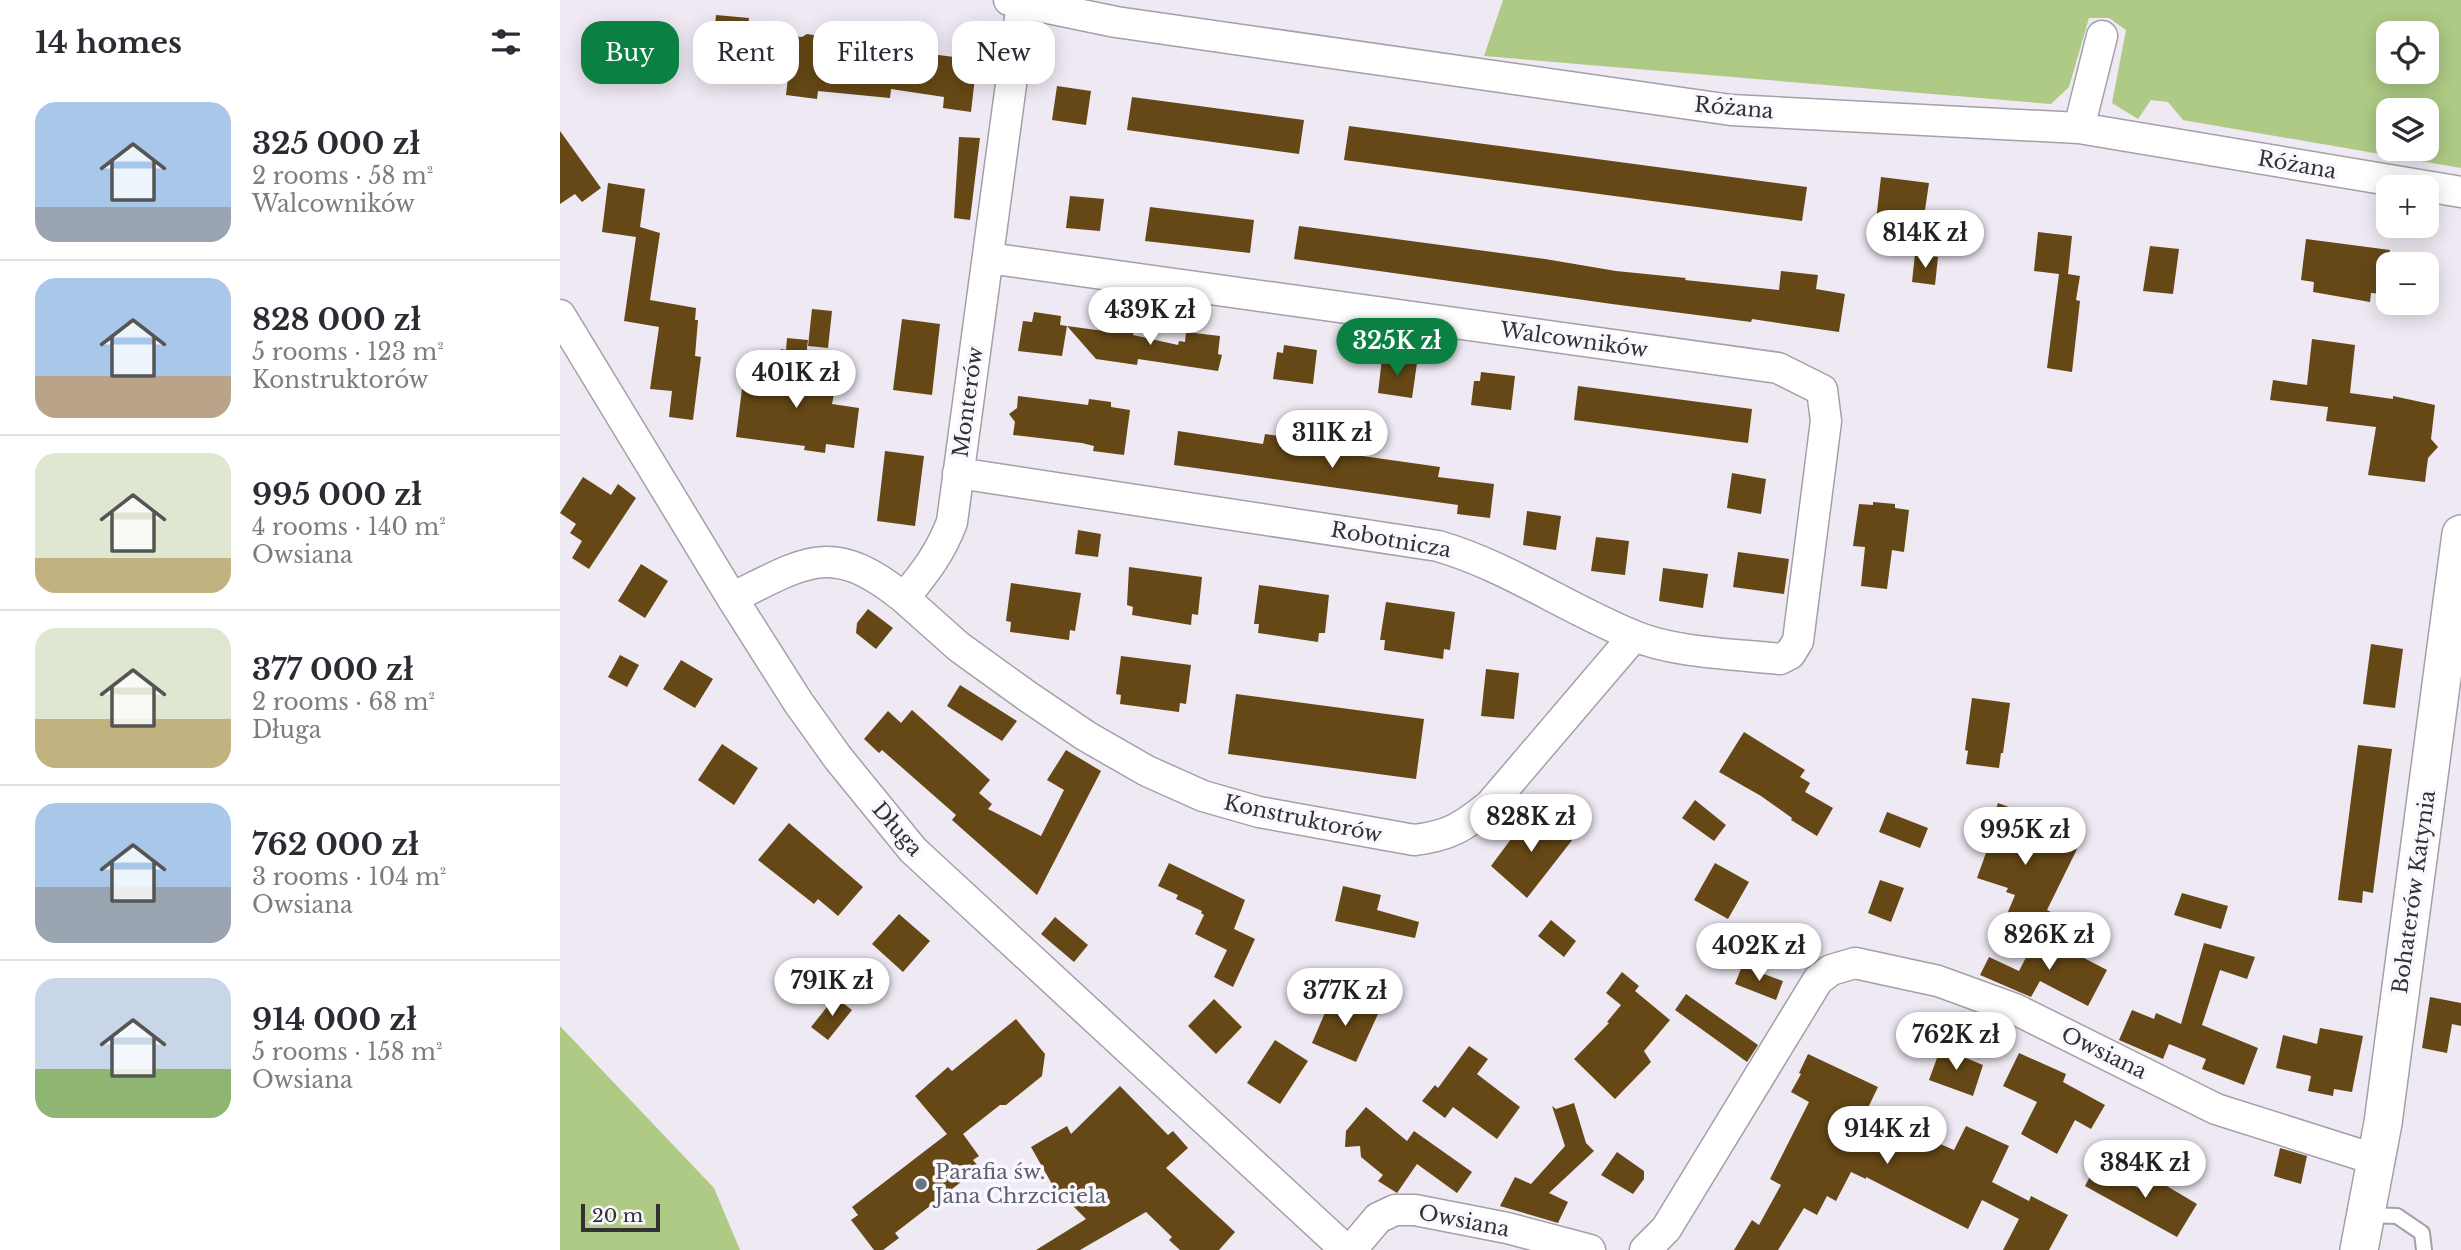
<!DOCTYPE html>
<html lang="en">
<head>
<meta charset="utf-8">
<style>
	body { margin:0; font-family:"Libre Baskerville",serif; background:#f2f2f3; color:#2b2b33; height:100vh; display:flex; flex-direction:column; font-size:26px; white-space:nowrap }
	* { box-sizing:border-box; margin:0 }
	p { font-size:23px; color:#7c7c81 }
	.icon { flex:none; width:38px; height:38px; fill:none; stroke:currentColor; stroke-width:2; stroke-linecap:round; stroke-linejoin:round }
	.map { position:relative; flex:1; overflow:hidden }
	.details { display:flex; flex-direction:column; background:#fff; width:560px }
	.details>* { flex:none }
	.guide { position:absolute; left:21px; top:21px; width:665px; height:63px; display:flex; gap:14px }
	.controls { position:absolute; left:1816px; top:21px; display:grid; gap:14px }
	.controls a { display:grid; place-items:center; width:63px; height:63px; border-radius:14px; background:#fff; box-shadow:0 4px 18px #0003; font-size:35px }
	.scale { position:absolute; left:21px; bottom:18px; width:79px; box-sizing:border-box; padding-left:7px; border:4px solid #333135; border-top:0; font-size:19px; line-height:24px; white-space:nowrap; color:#333135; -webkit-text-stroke:5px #fbf7ff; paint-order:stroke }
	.price { position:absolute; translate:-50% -60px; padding:0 16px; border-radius:24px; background:#fff; color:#222; font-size:23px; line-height:46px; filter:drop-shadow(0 2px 4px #0008) }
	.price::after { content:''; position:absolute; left:50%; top:42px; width:21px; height:16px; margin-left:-10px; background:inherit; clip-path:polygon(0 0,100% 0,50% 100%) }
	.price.on { background:#0b8043; color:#fff }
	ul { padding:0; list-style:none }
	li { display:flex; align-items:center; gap:21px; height:175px; padding:0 35px }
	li+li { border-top:2px solid #e1e1e2 }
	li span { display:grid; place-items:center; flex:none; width:196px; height:140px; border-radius:21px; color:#555 }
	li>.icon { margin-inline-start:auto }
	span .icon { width:84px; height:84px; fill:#fffc; stroke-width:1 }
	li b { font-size:30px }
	h2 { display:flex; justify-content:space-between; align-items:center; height:84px; padding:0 35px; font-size:30px }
	.chip { padding:0 24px; border-radius:21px; background:#fff; box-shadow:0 4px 18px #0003; font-size:24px; line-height:63px }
	.chip.on { background:#0b8043; color:#fff }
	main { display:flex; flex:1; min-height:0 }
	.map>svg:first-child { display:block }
	.green { fill:#aeca84; fill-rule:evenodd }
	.building { fill:#664816 }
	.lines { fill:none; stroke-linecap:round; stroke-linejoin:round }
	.service-casing { stroke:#a49fa8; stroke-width:18 }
	.minor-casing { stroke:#a49fa8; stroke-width:33 }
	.tertiary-casing { stroke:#a49fa8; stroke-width:40 }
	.service { stroke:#fff; stroke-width:14 }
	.minor { stroke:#fff; stroke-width:30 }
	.tertiary { stroke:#fff; stroke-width:37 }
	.worship-dot { fill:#6b7280; stroke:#fbf7ff; stroke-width:2.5 }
	.labels { text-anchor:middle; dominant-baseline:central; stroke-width:7; stroke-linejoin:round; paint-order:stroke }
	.street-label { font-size:21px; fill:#333135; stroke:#fbf7ff }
	.worship-label { font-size:21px; fill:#5b616d; stroke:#fbf7ff; text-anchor:start }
</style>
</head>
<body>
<main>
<section class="details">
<h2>14 homes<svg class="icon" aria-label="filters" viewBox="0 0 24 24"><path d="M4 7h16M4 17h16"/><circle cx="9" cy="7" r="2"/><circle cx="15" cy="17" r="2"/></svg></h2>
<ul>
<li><span style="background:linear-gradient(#a9c7e8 75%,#9aa5b1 0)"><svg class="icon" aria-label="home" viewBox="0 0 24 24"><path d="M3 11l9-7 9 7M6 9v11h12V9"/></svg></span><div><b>325 000 zł</b><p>2 rooms · 58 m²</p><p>Walcowników</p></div></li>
<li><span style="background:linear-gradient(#a9c7e8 70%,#b9a48a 0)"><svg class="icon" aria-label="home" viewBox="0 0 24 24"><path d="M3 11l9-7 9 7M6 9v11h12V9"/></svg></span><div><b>828 000 zł</b><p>5 rooms · 123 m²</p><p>Konstruktorów</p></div></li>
<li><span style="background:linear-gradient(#dfe7d0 75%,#c2b280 0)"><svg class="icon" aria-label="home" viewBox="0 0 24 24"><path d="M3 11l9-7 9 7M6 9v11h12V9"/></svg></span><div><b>995 000 zł</b><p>4 rooms · 140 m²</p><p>Owsiana</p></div></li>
<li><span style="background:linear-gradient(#dfe7d0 65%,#c2b280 0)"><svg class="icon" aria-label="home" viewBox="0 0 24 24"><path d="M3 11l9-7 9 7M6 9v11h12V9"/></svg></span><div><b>377 000 zł</b><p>2 rooms · 68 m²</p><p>Długa</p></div></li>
<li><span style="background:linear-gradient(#a9c7e8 60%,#9aa5b1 0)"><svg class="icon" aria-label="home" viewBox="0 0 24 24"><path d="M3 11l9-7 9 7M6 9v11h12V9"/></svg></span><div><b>762 000 zł</b><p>3 rooms · 104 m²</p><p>Owsiana</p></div></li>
<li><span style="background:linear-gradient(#c9d6e8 65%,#8fb573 0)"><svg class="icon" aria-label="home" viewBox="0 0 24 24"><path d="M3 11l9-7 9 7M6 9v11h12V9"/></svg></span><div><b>914 000 zł</b><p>5 rooms · 158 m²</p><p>Owsiana</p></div></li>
</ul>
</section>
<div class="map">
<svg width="1901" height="1250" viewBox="0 0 1901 1250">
	<rect width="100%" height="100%" fill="#efe9f3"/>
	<path class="green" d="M943 0H1901V168L1623 120 1608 102 1591 100 1578 119 1552 103 1566 30 1549 18H1529L1509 87 1491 104 924 56ZM1829 33H1867V72H1829ZM1829 110H1867V149H1829Z
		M0 1026 154 1188 180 1250H0Z"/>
	<path class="building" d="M156 15 189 18 185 58 152 55Z
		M247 34 259 36 263 39 293 49 294 44 417 60 411 112 383 108 384 97 331 89 330 98 258 91 257 99 226 95 233 36 242 37Z
		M497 86 531 91 526 125 492 120Z
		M572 97 744 120 739 154 567 130Z
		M789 126 1247 187 1242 221 784 160Z
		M0 131 41 188 22 202 15 194 0 204Z
		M399 137 420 138 410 220 394 218Z
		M1321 177 1369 183 1360 244 1337 242 1340 222 1316 220Z
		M48 183 85 189 80 227 100 233 90 300 136 308 135 320H138L135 356 141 357 133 420 109 417 112 391 90 389 99 327 64 321 76 237 42 232Z
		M510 196 544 199 540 231 506 228Z
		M590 207 694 220 690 253 585 241Z
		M739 226 985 259 1056 271 1126 278 1125 280 1219 290 1221 271 1258 275 1256 289 1285 294 1279 332 1192 319 1191 322 1052 304 734 259Z
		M1478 232 1512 236 1508 274 1520 276 1516 300 1520 301 1512 372 1487 368 1499 274 1474 271Z
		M1746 239 1830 250 1824 294 1811 293 1810 302 1753 292 1754 282 1741 280Z
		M1590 246 1619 249 1613 294 1583 291Z
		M1355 254 1378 257 1375 285 1352 282Z
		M252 309 272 311 268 348 248 346Z
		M474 312 501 316 500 325 507 326 502 356 458 351 463 321 472 322Z
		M342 319 380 324 372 395 333 390Z
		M558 321 574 323 573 335 618 345 619 341 625 342 626 332 660 336 658 354 662 355 658 371 578 359 577 365 536 359 507 326 544 331Z
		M227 338 248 340 242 390 274 394 272 404 299 408 294 448 266 444 265 453 244 450 245 446 176 437 182 389 216 395 221 349 226 350Z
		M1752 339 1795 345 1790 393 1833 399V396L1875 405 1871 439 1878 447 1868 458 1865 482 1808 475 1816 427 1766 421 1768 407 1710 400 1713 380 1747 385Z
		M724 345 757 350 753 384 713 379 717 352 723 353Z
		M822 358 857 363 852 398 818 393Z
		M921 372 955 376 951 410 911 405 914 381H920Z
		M1018 386 1192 409 1188 443 1014 420Z
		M458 396 528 405 529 399 551 402V407L570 410 564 455 533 451 534 446 522 443 453 435 455 422 449 414 457 408Z
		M618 431 703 444 705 434 740 439 739 447 880 467 878 477 934 484 930 518 897 514 898 505 614 465Z
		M325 451 364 456 355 526 317 521Z
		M1172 473 1206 479 1201 514 1167 508Z
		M23 477 51 495 58 484 76 498 29 569 12 558 22 541 10 533 16 524 0 513Z
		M1313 502 1335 504V508L1349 510 1344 552 1332 550 1327 589 1301 586 1305 547 1293 546 1299 504 1313 505Z
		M967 511 1001 516 996 550 963 545Z
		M518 530 541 534 538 557 515 554Z
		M1036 537 1069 541 1065 575 1031 571Z
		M1178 552 1229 559 1224 594 1173 587Z
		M81 564 108 581 85 618 58 601Z
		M569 567 642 577 638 615 632 614 631 625 572 615 573 607 567 605Z
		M1103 568 1148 574 1143 608 1099 601Z
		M451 583 521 593 515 631 510 630 509 640 450 632 451 622 446 621Z
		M699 585 769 595 765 633H759L758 642 698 633 699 624H694Z
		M826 602 895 612 890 650 884 649 883 659 824 650 825 640H820Z
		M308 609 333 628 316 649 296 633 297 623Z
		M1811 644 1843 649 1835 708 1803 704Z
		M60 655 79 665 67 687 48 677Z
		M561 656 631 665 626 704 620 703 619 712 560 704 561 695 556 694Z
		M121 660 153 679 135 708 103 689Z
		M926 669 959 673 954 719 921 716Z
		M400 685 457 721 442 741 387 706Z
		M676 694 864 719 856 779 668 754Z
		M1412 698 1450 703 1443 753H1441L1439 768 1406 764 1408 751 1405 750Z
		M352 710 430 780 419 793 432 804 428 809 481 836 504 790 487 780 506 750 541 771 477 895 392 820 396 815 322 750 319 753 304 739 328 711 341 723Z
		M1184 732 1245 770 1240 777 1250 783 1245 792 1273 808 1257 836 1231 820 1232 818 1201 796 1159 772Z
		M162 744 198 768 174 805 138 780Z
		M1798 745 1832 749 1813 893 1803 891 1802 903 1778 900Z
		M1135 800 1166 825 1154 841 1122 818Z
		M1438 803 1460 811 1459 816 1517 849 1487 910 1493 913 1482 936 1445 919 1455 895 1446 892 1448 888 1417 878 1427 850 1423 848Z
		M1327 812 1368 828 1360 848 1319 832Z
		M974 816 980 821 983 817 1013 839 967 898 931 866 965 820 969 823Z
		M229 823 303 887 278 916 258 899 254 904 198 860Z
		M609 863 685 900 674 929 695 939 673 987 654 977 667 950 635 934 644 915 641 913 642 911 616 899 618 895 598 886Z
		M1155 863 1189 882 1168 919 1134 900Z
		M1320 880 1344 888 1331 922 1308 913Z
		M783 886 821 895 817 910 859 922 855 938 775 921Z
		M1622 893 1668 906 1661 929 1614 915Z
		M339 914 370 941 343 972 312 944Z
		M495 917 528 945 514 962 481 934Z
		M991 920 1016 941 1004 957 978 936Z
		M1478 934 1547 970 1528 1006 1480 981 1471 997 1420 975 1429 957 1459 971Z
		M1644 943 1695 957 1687 979 1660 970 1642 1025 1698 1048 1684 1085 1642 1069 1646 1059 1609 1044 1603 1059 1559 1040 1572 1010 1594 1019 1596 1013 1621 1024Z
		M1182 966 1223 981 1216 1000 1175 984Z
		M1062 972 1079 986 1075 991 1110 1020 1084 1051 1091 1062 1055 1099 1014 1059 1049 1023 1047 1022 1061 1005 1046 993Z
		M773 994 818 1014 796 1062 752 1043Z
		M1126 994 1198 1045 1187 1062 1115 1010Z
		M275 997 292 1010 268 1040 251 1027Z
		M1870 997 1901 1003V1026L1892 1024 1887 1053 1862 1048Z
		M654 999 682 1027 656 1054 628 1026Z
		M456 1019 485 1054 482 1076 446 1105H440L403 1134 419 1156 413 1160 418 1166 412 1170 414 1172 335 1233 339 1238 323 1250H314L291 1220 298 1215 292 1207 387 1134 355 1096 388 1067 392 1071Z
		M1760 1028 1803 1036 1792 1092 1774 1089 1773 1096 1748 1091 1751 1076 1716 1068 1723 1035 1757 1044Z
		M715 1040 748 1061 720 1104 687 1083Z
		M909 1046 928 1059 917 1074 960 1107 937 1139 893 1107 885 1118 862 1101 875 1085 878 1088Z
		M1381 1047 1406 1056V1058L1423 1065 1413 1096 1369 1080Z
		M1459 1053 1506 1074 1503 1082 1545 1105 1531 1129 1515 1120 1497 1154 1461 1134 1477 1102 1443 1086Z
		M1248 1054 1318 1087 1306 1112 1394 1150 1406 1126 1449 1146 1432 1182 1469 1201 1471 1196 1508 1215 1489 1250H1443L1459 1219 1422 1200 1408 1229 1306 1177V1179L1291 1172 1276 1201 1267 1196 1257 1215 1244 1208 1218 1250H1174L1192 1220 1199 1225 1221 1185 1210 1179 1249 1102 1231 1092 1241 1074 1239 1073Z
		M560 1086 608 1135 613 1131 628 1148 606 1168 675 1232 659 1250H620L609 1240 612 1237 586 1212 520 1250H476L526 1219 493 1186 471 1147 507 1126 511 1134Z
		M1014 1103 1026 1143 1034 1151 989 1193 1008 1202 998 1223 940 1206 955 1177 971 1184 1005 1146 992 1106 996 1109Z
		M806 1107 847 1141 854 1131 912 1172 897 1193 857 1164 837 1193 818 1181 823 1175 801 1157 800 1146 785 1147 786 1131Z
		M1720 1148 1747 1156 1741 1184 1714 1176Z
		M1057 1152 1084 1171V1179L1073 1194 1041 1175Z
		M1536 1165 1582 1190 1590 1176 1637 1204 1617 1237 1525 1186Z"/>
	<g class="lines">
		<defs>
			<path id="service" d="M1806 1215 1837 1216 1862 1233 1864 1250"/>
			<path id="minor" d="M449 0 556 22 1171 110 1519 128 1901 192
				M1519 128 1542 36
				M0 315 172 598 238 702 278 758 353 850 786 1250
				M398 473 878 546C947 566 1006 608 1072 635 1113 653 1175 654 1220 659L1230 654 1238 641 1266 421 1262 390 1218 368 428 258
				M172 598C247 561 272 540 344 598 364 574 381 552 392 522L462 3
				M344 598 399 647 467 696 526 736 587 771 643 796 699 812 854 840C889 836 903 827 930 805L1074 636
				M791 1250 818 1218 835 1210H855L947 1228 1030 1250
				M1085 1250 1106 1229 1258 980 1271 970 1295 963 1378 981 1455 1009 1656 1109 1817 1160"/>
			<path id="tertiary" d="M1799 1250 1823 1123 1901 534"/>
		</defs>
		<use href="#service" class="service-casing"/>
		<use href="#minor" class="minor-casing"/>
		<use href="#tertiary" class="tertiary-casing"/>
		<use href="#service" class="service"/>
		<use href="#minor" class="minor"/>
		<use href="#tertiary" class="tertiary"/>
	</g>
	<circle class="worship-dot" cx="361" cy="1184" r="7"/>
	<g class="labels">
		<g class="street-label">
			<text transform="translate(1174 108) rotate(5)">Różana</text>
			<text transform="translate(1737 165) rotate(10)">Różana</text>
			<text transform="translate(1014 340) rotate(8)">Walcowników</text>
			<text transform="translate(408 402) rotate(-82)">Monterów</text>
			<text transform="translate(831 540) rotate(10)">Robotnicza</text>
			<text transform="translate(743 819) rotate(12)">Konstruktorów</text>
			<text transform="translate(337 829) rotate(49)">Długa</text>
			<text transform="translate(1854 892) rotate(-82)">Bohaterów Katynia</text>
			<text transform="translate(1544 1053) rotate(26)">Owsiana</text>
			<text transform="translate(904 1221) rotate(11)">Owsiana</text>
		</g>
		<g class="worship-label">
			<text x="375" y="1172">Parafia św.<tspan x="375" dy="24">Jana Chrzciciela</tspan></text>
		</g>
	</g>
</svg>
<div class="controls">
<a><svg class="icon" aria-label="locate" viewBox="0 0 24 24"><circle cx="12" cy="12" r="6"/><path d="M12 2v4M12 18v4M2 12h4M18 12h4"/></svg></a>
<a><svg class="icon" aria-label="layers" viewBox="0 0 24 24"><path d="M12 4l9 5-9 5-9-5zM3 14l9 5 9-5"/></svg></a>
<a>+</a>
<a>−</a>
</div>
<div class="scale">20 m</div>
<b class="price" style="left:1365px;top:270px">814K zł</b>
<b class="price" style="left:590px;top:347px">439K zł</b>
<b class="price on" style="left:837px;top:378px">325K zł</b>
<b class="price" style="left:236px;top:410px">401K zł</b>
<b class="price" style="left:772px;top:470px">311K zł</b>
<b class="price" style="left:971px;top:854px">828K zł</b>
<b class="price" style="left:1465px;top:867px">995K zł</b>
<b class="price" style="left:1489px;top:972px">826K zł</b>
<b class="price" style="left:1199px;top:983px">402K zł</b>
<b class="price" style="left:272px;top:1018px">791K zł</b>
<b class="price" style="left:785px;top:1028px">377K zł</b>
<b class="price" style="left:1396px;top:1072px">762K zł</b>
<b class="price" style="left:1327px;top:1166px">914K zł</b>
<b class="price" style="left:1585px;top:1200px">384K zł</b>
<div class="guide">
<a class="chip on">Buy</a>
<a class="chip">Rent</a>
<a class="chip">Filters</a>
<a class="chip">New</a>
</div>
</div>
</main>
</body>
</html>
